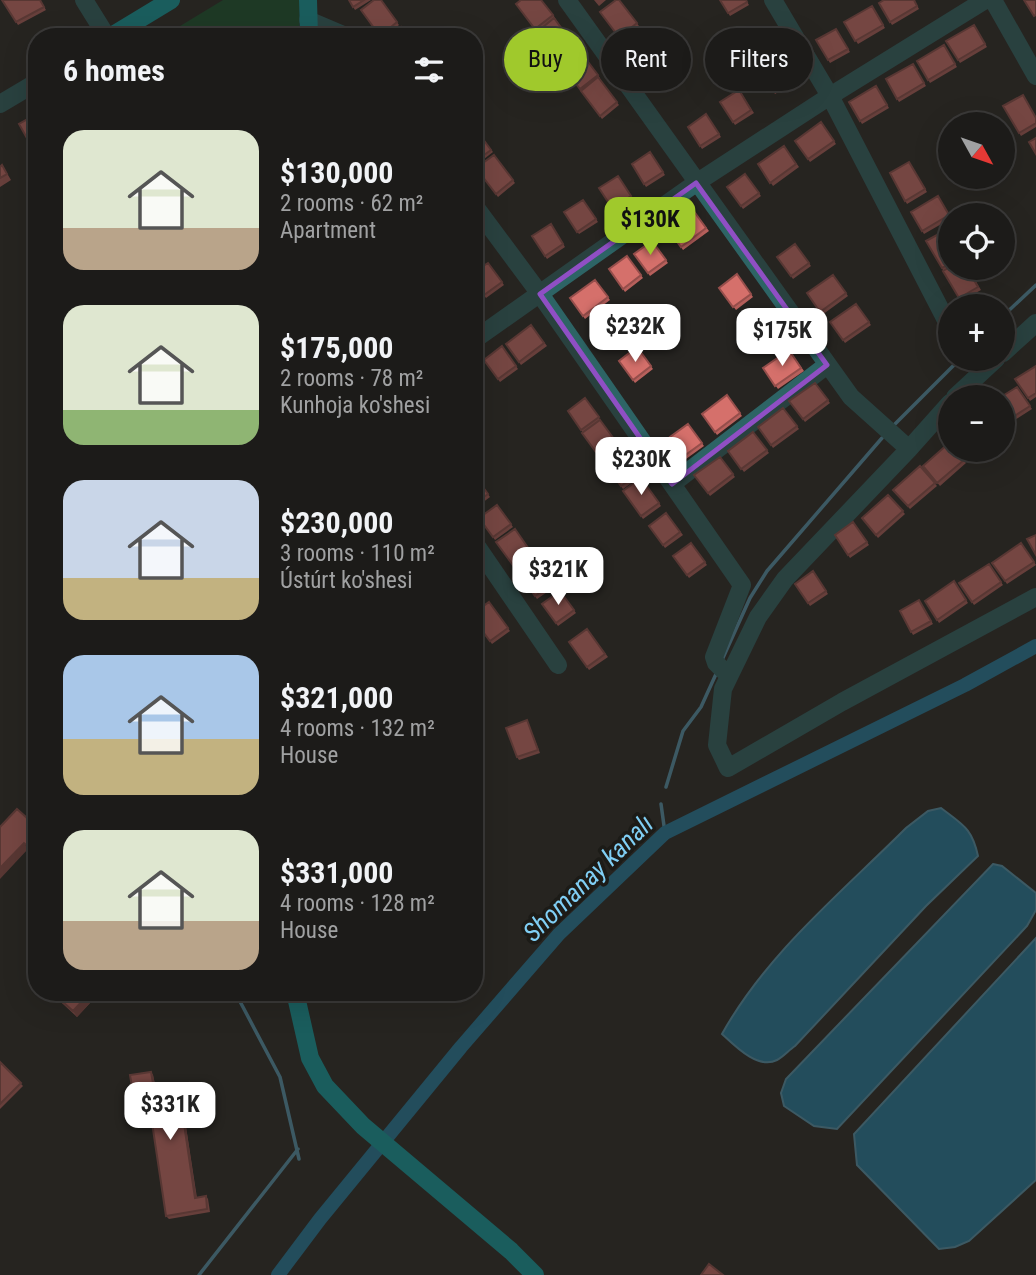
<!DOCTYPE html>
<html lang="en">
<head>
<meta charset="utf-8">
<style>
	body { margin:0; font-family:"Roboto Condensed",sans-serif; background:#252422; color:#f1f3f6; height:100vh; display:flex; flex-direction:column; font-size:26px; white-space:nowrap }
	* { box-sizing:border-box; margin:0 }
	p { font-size:23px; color:#a0a1a2 }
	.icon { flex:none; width:38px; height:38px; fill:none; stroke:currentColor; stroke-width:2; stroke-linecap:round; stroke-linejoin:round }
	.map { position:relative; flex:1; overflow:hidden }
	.panel { position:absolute; left:28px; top:28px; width:455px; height:973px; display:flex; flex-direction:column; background:#1c1b19; border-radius:28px; box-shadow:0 7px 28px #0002,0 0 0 2px #3a3938 }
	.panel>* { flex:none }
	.banner { position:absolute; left:504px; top:28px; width:427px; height:63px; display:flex; gap:14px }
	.needle { width:46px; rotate:130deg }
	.buttons { position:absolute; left:938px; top:112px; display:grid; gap:14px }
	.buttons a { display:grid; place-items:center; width:77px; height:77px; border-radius:50%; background:#1c1b19; box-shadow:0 7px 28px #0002,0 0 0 2px #3a3938; font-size:35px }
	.price { position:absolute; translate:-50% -60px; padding:0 16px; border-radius:14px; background:#fff; color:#222; font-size:23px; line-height:46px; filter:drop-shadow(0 2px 4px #0008) }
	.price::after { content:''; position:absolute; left:50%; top:42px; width:21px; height:16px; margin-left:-10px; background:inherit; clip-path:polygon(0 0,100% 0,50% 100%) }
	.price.active { background:#a0c92c; color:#111 }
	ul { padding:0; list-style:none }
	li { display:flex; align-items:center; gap:21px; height:175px; padding:0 35px }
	li span { display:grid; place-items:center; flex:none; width:196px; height:140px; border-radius:21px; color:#555 }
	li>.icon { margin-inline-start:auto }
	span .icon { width:84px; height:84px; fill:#fffc; stroke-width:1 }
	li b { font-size:30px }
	h2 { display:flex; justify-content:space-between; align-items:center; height:84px; padding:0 35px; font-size:30px }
	.pill { padding:0 24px; border-radius:32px; background:#1c1b19; box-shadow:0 7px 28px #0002,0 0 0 2px #3a3938; font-size:24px; line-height:63px }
	.pill.active { background:#a0c92c; color:#111 }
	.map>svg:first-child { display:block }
	.green { fill:#16522c }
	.water { fill:#1f7ea4; stroke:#589ab4; stroke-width:2 }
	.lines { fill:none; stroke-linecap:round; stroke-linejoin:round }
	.stream { stroke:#589ab4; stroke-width:3.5 }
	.canal { stroke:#1f7ea4; stroke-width:14 }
	.minor { stroke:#2d6465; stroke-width:18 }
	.major { stroke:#0da2a6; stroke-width:18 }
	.wall { fill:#b7605c }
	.shaded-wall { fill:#954e4b }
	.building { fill:#d5706b; stroke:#954e4b; stroke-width:2 }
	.marked { fill:none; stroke:#8f4fc4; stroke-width:5; stroke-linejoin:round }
	.labels { text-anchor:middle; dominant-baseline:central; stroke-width:7; stroke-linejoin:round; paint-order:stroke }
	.water-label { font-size:26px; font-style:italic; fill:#80cff5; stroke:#1c1b17 }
</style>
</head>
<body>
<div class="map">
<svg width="1036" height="1275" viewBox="0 0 1036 1275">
	<rect width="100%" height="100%" fill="#262421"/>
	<path class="green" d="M223 0H299V37H162Z"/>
	<path class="water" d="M941 808C963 825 972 828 978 856L926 906 795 1046C789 1050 783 1057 777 1060 758 1070 735 1046 722 1034 767 953 841 893 906 828L928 811Z
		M993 864 1002 866 1036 893V910L1027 926 837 1129 814 1126 784 1106 781 1093 786 1079Z
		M1036 938V1180L969 1241 955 1247 939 1249 857 1165 854 1134Z"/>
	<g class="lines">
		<path class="stream" d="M167 32 170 37
			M1003 316 1036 285
			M894 425 960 359
			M722 660 750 598 767 571 882 438
			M666 787 683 731 701 707 716 674
			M661 804 665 833
			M235 992 280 1077 299 1159
			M199 1275 298 1149"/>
		<path class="canal" d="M278 1275 320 1219 461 1047 559 934 665 833 965 685 1036 646"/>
		<path class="minor" d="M84 0 107 37
			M567 0 851 397 909 449
			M773 0 830 96 947 322
			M993 0 1036 76
			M308 20 348 37
			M0 104 37 82
			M474 205 540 294 742 585 714 657 716 663 729 676
			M474 340 696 183 830 96 985 0
			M1003 353 1036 323
			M955 397 996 359
			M950 403 909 449 785 579 758 617 723 689 717 745 728 768 842 702 1036 597
			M672 484 827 365
			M474 542 558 665"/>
		<path class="major" d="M308 0 309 37
			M110 37 171 0
			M295 992 310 1058 325 1086 363 1126 511 1251 535 1275"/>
	</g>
	<path class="wall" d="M2 0H40L46 10 18 25Z
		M349 0H371L355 10Z
		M381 0 399 25 384 37H380L361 10Z
		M594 0H606L599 6Z
		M619 0 639 26 621 40 600 12Z
		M720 0H746L749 5 730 16Z
		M914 0 919 9 892 25 879 3Z
		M516 4 553 15 575 47 558 60Z
		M872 6 885 28 858 44 844 22Z
		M974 25 987 47 960 63 946 41Z
		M836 29 850 52 830 63 816 40Z
		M648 38 669 66 651 80 630 52Z
		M944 45 957 67 930 83 917 61Z
		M780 60 794 83 775 94 761 71Z
		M561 64 598 75 600 78 599 79 619 105 602 119Z
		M913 64 926 86 899 102 886 79Z
		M876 86 889 108 862 124 849 102Z
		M739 90 754 113 735 125 720 102Z
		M1003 106 1036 117V127L1021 136Z
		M706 114 721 137 702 149 688 127Z
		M821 122 836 144 810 162 795 141Z
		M474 127 493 152 475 166 474 165Z
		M784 146 799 167 773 186 758 164Z
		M650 152 665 175 646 187 632 164Z
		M494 155 515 183 498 197 476 168Z
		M909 162 927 192 907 204 890 173Z
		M2 165 11 180 0 187V167Z
		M745 174 761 196 743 209 727 187Z
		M618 176 633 199 614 211 599 188Z
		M938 196 950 216V219L924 234 911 212Z
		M583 200 598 222 579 234 564 212Z
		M693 210 709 231 683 250 668 229Z
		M551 224 565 247 547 259 532 236Z
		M950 237V268H968L981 290 961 301 926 241Z
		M652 241 668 263 650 276 634 254Z
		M795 244 811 266 793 279 777 257Z
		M627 256 643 278 625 292 609 269Z
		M488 263 504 285 486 298 474 281Z
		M737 274 753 297 736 310 719 288Z
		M833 275 848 296 822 315 807 293Z
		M595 280 610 300 585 319 570 298Z
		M856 304 871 325 845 343 830 322Z
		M531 325 547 346 521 365 506 344Z
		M502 346 518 369 500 382 484 360Z
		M637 347 653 369 635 383 619 361Z
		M789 350 804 371 778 389 763 368Z
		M1036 366V397L1030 401 1015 379Z
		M815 383 830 403 805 422 789 401Z
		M1017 387 1032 409 1007 425 1003 419Z
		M727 395 742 416 717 435 702 414Z
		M585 398 616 442 598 455 568 411Z
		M783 408 799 429 773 448 758 427Z
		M688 424 704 446 686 459 670 437Z
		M753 432 769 453 744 472 728 451Z
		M621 448 641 476 623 489 603 461Z
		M955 450 966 463 940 486 923 466Z
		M720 457 735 477 710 496 694 475Z
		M920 466 937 486 910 509 893 490Z
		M474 475 490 497 474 509Z
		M641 478 661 506 643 519 623 491Z
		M888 495 905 514 878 538 862 518Z
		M497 505 513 527 495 540 479 518Z
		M666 513 683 535 665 548 649 526Z
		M853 522 869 545 850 558 835 535Z
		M515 529 556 586 537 599 496 542Z
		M691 543 707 565 689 578 673 556Z
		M1021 543 1036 565 1007 584 992 563Z
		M989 564 1003 585 974 605 959 583Z
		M813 571 828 594 810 606 795 584Z
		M954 581 968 603 939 623 925 601Z
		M560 591 576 613 558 626 542 604Z
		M919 600 933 624 913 635 900 611Z
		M489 602 510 631 492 644 474 620Z
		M587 629 608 657 589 670 569 642Z
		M527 720 540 753 519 760 517 757Z
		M50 992H81L90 1003 77 1017Z
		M0 1062 23 1086 0 1109Z
		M151 1072 153 1075 156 1088 191 1086 194 1105 183 1107 197 1198 206 1196 208 1199 210 1212 169 1219 166 1216 151 1112 138 1114 136 1111Z"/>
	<path class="shaded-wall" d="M24 843 28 849 0 879V868Z
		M86 997 90 1003 77 1017 73 1011Z
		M151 1072 153 1075 156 1092 154 1089Z
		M189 1083 191 1086 194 1105 192 1103Z
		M181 1104 183 1107 197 1201 195 1198Z"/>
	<path class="building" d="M2 0H40L44 7 16 22Z
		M349 0H364L353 7Z
		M374 0H381L397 22 380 36 361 10Z
		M521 0H541L553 15 535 29 516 4Z
		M616 0H619L637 23 619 37 600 12Z
		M720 0H746L747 2 728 13Z
		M884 0H914L917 6 890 22 879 3Z
		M1024 0H1036V15L1034 16Z
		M872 6 883 25 855 41 844 22Z
		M554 18 573 44 555 57 537 32Z
		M974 25 985 44 958 60 946 41Z
		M401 27 408 37H388Z
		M836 29 848 49 828 60 816 40Z
		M648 38 667 63 649 77 630 52Z
		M944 45 955 64 928 80 917 61Z
		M579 50 598 75 580 89 561 64Z
		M780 60 792 80 773 91 761 71Z
		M913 64 924 83 897 99 886 79Z
		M598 77 617 102 600 116 581 91Z
		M876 86 887 105 860 121 849 102Z
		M739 90 751 110 733 122 720 102Z
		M1023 95 1036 118V123L1019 133 1003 106Z
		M37 114V144L32 147 19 124Z
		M706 114 719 134 700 146 688 127Z
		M821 122 834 141 808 159 795 141Z
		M474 127 491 150 474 162Z
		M1036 138V154L1029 142Z
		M784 146 796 164 770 183 758 164Z
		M650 152 663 172 644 184 632 164Z
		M494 155 513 180 496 194 476 168Z
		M909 162 925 189 905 201 890 173Z
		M2 165 7 174 0 178V167Z
		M745 174 759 193 741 206 727 187Z
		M618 176 631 196 612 208 599 188Z
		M938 196 949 215 922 231 911 212Z
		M583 200 596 219 577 232 564 212Z
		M693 210 706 228 681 247 668 229Z
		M551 224 563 244 545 256 532 236Z
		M946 230 950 237V264L942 268 926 241Z
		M652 241 666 260 648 273 634 254Z
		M795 244 809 263 791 276 777 257Z
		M627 256 641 275 623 289 609 269Z
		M488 263 502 282 484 295 474 281V272Z
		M950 267 967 268 978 287 959 298 943 271Z
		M737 274 751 294 733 307 719 288Z
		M833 275 846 293 820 312 807 293Z
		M595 280 608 297 583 316 570 298Z
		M856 304 869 322 843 340 830 322Z
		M531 325 544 343 519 362 506 344Z
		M502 346 516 366 498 379 484 360Z
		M637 347 651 366 633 380 619 361Z
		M789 350 801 368 775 386 763 368Z
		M1036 366V393L1028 398 1015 379Z
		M815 383 828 400 803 419 789 401Z
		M1017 387 1030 406 1005 422 1003 419V397H1001Z
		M727 395 740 413 715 432 702 414Z
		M585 398 599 417 581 430 568 411Z
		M783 408 797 426 771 445 758 427Z
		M600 420 614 439 596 452 582 433Z
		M688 424 702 443 684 456 670 437Z
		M753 432 767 450 741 469 728 451Z
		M949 443 950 450H955L964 460 937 483 923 466Z
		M621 448 639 473 621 486 603 461Z
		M720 457 733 474 708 493 694 475Z
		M920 466 935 483 908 506 893 490Z
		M474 475 488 494 474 504Z
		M641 478 659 503 641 516 623 491Z
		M888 495 903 511 876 535 862 518Z
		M497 505 511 524 493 537 479 518Z
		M666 513 680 532 663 545 649 526Z
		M853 522 867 542 848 555 835 535Z
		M515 529 533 555 515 568 496 542Z
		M1036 535V555L1027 539Z
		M691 543 705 562 687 575 673 556Z
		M1021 543 1034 562 1005 581 992 563Z
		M535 557 553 583 535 596 517 570Z
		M989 564 1001 582 972 602 959 583Z
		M813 571 826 591 808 603 795 584Z
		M954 581 966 600 937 620 925 601Z
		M560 591 574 610 556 623 542 604Z
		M919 600 931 621 911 632 900 611Z
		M489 602 508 628 490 641 474 620V613Z
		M587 629 605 654 587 667 569 642Z
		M527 720 538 750 517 757 506 728Z
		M17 809 37 827V854L24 843 0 868V827Z
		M52 992H81L86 997 73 1011Z
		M0 1062 21 1083 0 1104Z
		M151 1072 154 1089 189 1083 192 1103 181 1104 195 1198 206 1196 207 1209 166 1216 150 1109 136 1111 130 1075Z
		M709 1264 723 1275H701Z"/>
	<path d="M0 0H1036V1275H0ZM696 183 827 365 672 484 540 294Z" fill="#262421" fill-opacity=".55" fill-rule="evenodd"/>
	<path class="marked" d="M696 183 827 365 672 484 540 294Z"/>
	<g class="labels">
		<g class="water-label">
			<text transform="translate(588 878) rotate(-44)">Shomanay kanalı</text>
		</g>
	</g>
</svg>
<div class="buttons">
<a><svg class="needle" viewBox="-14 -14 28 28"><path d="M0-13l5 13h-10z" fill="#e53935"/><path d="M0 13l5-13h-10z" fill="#a0a1a2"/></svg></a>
<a><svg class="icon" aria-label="locate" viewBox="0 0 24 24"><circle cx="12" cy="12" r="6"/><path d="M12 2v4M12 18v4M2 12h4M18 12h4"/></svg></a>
<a>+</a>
<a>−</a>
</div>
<b class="price active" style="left:650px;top:257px">$130K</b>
<b class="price" style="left:635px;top:364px">$232K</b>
<b class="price" style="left:782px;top:368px">$175K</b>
<b class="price" style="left:641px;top:497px">$230K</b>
<b class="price" style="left:558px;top:607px">$321K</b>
<b class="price" style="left:170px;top:1142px">$331K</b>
<div class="banner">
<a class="pill active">Buy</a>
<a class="pill">Rent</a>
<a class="pill">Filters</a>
</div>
<section class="panel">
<h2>6 homes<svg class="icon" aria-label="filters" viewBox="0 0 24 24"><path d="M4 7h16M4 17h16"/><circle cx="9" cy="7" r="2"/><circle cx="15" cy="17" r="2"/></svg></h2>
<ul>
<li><span style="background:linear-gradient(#dfe7d0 70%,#b9a48a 0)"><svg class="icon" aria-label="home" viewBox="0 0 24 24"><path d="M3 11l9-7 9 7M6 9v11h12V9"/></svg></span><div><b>$130,000</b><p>2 rooms · 62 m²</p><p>Apartment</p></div></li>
<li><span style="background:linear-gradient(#dfe7d0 75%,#8fb573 0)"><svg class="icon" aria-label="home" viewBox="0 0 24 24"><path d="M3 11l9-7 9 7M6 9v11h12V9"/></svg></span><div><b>$175,000</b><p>2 rooms · 78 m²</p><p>Kunhoja ko'shesi</p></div></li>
<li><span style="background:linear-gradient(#c9d6e8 70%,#c2b280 0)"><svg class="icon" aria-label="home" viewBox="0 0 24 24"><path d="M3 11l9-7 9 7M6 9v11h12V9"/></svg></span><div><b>$230,000</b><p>3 rooms · 110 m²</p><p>Ústúrt ko'shesi</p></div></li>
<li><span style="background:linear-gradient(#a9c7e8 60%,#c2b280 0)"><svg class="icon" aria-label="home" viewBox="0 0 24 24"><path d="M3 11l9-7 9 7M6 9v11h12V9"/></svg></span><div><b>$321,000</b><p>4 rooms · 132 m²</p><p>House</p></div></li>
<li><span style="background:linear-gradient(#dfe7d0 65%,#b9a48a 0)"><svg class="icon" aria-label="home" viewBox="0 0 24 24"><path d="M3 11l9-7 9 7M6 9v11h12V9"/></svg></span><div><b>$331,000</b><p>4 rooms · 128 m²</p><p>House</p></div></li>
</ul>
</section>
</div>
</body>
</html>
